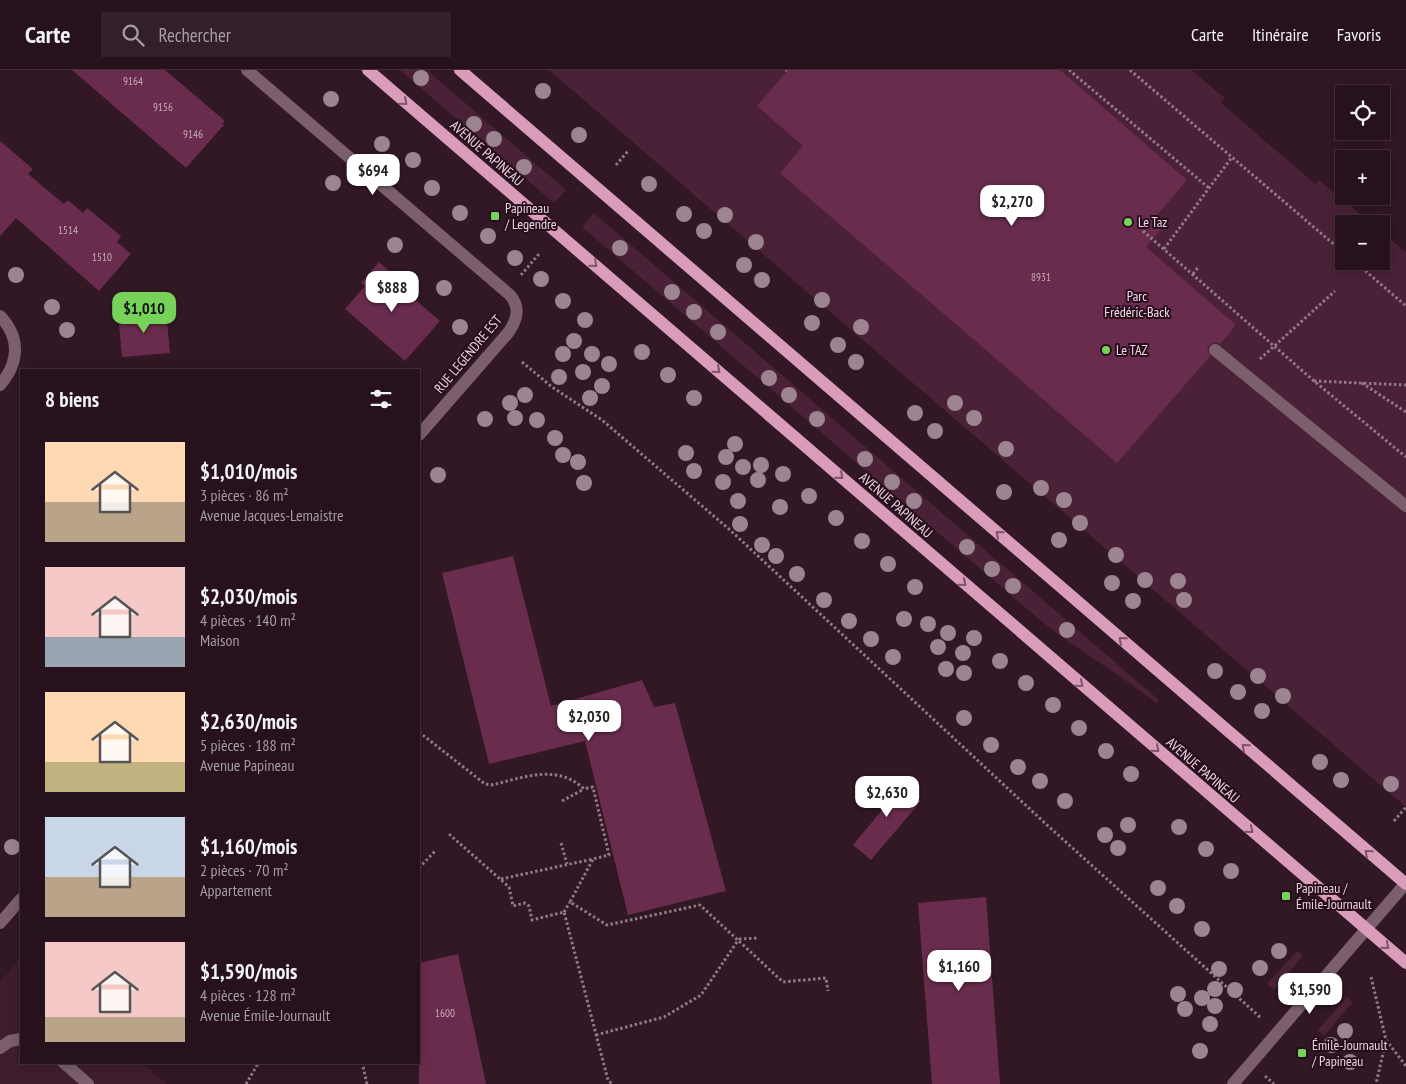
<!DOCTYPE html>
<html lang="fr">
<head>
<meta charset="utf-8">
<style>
	body { margin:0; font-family:"PT Sans Narrow",sans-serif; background:#321f29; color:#f1f3f6; height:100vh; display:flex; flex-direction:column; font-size:19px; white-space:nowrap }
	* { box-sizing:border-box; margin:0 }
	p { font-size:16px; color:#a49da3 }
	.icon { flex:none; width:28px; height:28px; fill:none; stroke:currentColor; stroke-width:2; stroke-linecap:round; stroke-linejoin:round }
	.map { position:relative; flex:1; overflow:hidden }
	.sheet { position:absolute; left:20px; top:299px; width:400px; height:695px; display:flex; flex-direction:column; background:#26111c; border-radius:0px; box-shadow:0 2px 12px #0003,0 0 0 1px #42313b }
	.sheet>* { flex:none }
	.fabs { position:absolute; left:1335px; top:15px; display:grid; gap:10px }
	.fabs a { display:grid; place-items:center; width:55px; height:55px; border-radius:0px; background:#26111c; box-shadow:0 2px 12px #0003,0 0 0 1px #42313b; font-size:25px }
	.price { position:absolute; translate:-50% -42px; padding:0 11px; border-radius:10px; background:#fff; color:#222; font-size:16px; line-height:32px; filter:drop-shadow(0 1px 2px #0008) }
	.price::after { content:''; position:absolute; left:50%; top:30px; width:15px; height:11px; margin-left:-8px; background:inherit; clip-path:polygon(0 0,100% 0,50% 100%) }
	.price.on { background:#77d259; color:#111 }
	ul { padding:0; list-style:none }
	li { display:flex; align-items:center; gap:15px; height:125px; padding:0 25px }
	li span { display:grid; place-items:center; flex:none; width:140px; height:100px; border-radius:0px; color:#555 }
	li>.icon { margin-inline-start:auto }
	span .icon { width:60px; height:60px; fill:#fffc; stroke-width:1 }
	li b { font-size:21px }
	h2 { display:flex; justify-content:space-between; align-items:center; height:60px; padding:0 25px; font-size:21px }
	header { display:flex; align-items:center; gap:30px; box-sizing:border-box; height:70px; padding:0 25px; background:#26111c; border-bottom:1px solid #42313b }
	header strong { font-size:24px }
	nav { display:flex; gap:28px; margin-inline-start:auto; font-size:18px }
	.search { width:350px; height:45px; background:#321f29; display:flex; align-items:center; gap:12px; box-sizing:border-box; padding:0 18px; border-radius:0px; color:#a49da3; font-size:19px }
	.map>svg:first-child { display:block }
	.built { fill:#3f1d2f }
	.green { fill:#4b2138 }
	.building { fill:#692c4d }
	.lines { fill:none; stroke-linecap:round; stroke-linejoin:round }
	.path { stroke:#917a85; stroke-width:3; stroke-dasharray:2.5 2.5; stroke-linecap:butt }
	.minor { stroke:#7c5f6d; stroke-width:12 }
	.major { stroke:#d99cba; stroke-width:12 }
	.tree { fill:#9c8490 }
	.oneway { stroke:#80546b }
	.poi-dot { fill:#77d259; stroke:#280d1c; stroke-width:2 }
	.labels { text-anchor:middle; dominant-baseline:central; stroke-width:4; stroke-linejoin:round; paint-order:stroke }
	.number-label { font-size:11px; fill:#c9acba }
	.street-label { font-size:14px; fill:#e9d6de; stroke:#280d1c }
	.poi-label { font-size:14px; fill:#e9d6de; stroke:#280d1c; text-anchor:start }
	.park-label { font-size:14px; fill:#f3dee7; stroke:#280d1c }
</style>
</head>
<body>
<header>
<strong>Carte</strong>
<div class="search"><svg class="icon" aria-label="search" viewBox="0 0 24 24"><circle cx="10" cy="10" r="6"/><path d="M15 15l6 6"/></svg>Rechercher</div>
<nav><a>Carte</a><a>Itinéraire</a><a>Favoris</a></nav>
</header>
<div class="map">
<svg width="1406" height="1014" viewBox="0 0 1406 1014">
	<rect width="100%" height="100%" fill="#321725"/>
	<path class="built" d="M18 890 21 893V992L141 993 167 1014H0V912Z"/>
	<path class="green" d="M400 0H427L566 120 554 133Z
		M549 0H1191L1225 28 1221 33 1315 114 1319 110 1372 154H1344V191H1381V162L1406 182V737Z
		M594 143 1159 630 1156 633C1119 603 1078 581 1041 551L582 157Z
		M1297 881 1303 886 1274 920 1267 914Z
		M1347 927 1353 932 1324 966 1318 960Z"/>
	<path class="building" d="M72 0H165L225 51 222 54 224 55 186 98Z
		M788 0H1060L1187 110 1153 150 1162 158 1146 177 1236 255 1220 274 1216 272 1209 275 1207 279 1210 286 1117 393 780 103 803 76 757 36Z
		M0 71 33 99 28 104 64 134 68 130 83 143 87 138 121 166 117 172 131 184 99 221 16 148 0 166Z
		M379 192 407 217 404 220 440 251 405 291 345 239 365 216 361 213Z
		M166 241 170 283 122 287 118 245Z
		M513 486 551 636 642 610 654 637 675 633 726 821 628 845 585 671 489 694 442 503Z
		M893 708 921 731 871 790 853 775 883 739 873 731Z
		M986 827 1000 1014H932L918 833Z
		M458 884 486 1014H419V893Z"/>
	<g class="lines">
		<path class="path" d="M786 0 787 1
			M1069 0 1209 118
			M1130 0 1344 183
			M616 95 628 81
			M1143 161 1314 311 1406 387
			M1164 179 1232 87
			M1354 191 1406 236
			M1193 204 1199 196
			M521 205 539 184
			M1260 289 1335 221
			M522 292 552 317 602 350 730 460 1047 755 1261 948
			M1314 311 1406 315
			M1362 313 1406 342
			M419 662 485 714 491 715C523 708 557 693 584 719L593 717 609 785 593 789
			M562 731 584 719
			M1394 751 1406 737
			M449 764 509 817 513 836 525 833 529 836 532 850 564 842 608 1010 612 1014
			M561 773 567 794
			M419 798 436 780
			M501 809 593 789 570 832 607 855 700 835 783 912 826 908 828 921
			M564 842 570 832
			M739 869 759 868
			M1371 907 1386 970 1376 1014
			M596 965 664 947 701 925 739 869
			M1386 970 1406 996
			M362 992 367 1014
			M1265 1006 1274 1014
			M246 1014 259 992"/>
		<path class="minor" d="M247 0 510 225C521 238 517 250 508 263L419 365
			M0 246C21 268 19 293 0 315
			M1215 280 1406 436
			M0 853 21 829
			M0 978 10 971 21 969
			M63 992 88 1014
			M1233 1014 1406 813"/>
		<path class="major" d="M368 0 1406 893
			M460 0 1406 814"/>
	</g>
	<g class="tree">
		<circle cx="421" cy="8" r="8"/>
		<circle cx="543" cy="21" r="8"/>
		<circle cx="331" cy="29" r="8"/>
		<circle cx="474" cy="54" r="8"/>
		<circle cx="579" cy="65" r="8"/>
		<circle cx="494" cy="69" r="8"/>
		<circle cx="382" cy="74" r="8"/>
		<circle cx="413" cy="90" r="8"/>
		<circle cx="524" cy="97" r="8"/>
		<circle cx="333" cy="113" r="8"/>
		<circle cx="649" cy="114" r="8"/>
		<circle cx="432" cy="118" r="8"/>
		<circle cx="460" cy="143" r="8"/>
		<circle cx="684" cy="144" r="8"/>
		<circle cx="725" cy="145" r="8"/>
		<circle cx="704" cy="161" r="8"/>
		<circle cx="488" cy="166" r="8"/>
		<circle cx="756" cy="172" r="8"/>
		<circle cx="395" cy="175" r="8"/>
		<circle cx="620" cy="178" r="8"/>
		<circle cx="515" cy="188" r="8"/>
		<circle cx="744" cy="195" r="8"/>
		<circle cx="16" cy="205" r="8"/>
		<circle cx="541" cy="209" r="8"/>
		<circle cx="762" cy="210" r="8"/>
		<circle cx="444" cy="218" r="8"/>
		<circle cx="672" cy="222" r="8"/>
		<circle cx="822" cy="230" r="8"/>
		<circle cx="563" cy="231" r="8"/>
		<circle cx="52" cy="237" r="8"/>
		<circle cx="694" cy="242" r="8"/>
		<circle cx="585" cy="250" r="8"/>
		<circle cx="812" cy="253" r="8"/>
		<circle cx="460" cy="257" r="8"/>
		<circle cx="861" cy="257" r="8"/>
		<circle cx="67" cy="260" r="8"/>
		<circle cx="718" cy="262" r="8"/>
		<circle cx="574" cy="271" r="8"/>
		<circle cx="838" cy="275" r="8"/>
		<circle cx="642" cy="282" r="8"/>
		<circle cx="563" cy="284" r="8"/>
		<circle cx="592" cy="284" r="8"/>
		<circle cx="856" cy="292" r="8"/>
		<circle cx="609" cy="294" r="8"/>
		<circle cx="583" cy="302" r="8"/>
		<circle cx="668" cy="305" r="8"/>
		<circle cx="559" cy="307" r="8"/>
		<circle cx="769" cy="308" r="8"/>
		<circle cx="602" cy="316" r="8"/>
		<circle cx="525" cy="325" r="8"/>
		<circle cx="789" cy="325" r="8"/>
		<circle cx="590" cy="328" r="8"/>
		<circle cx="694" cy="328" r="8"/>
		<circle cx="510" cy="333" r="8"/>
		<circle cx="955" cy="333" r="8"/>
		<circle cx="915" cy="343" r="8"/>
		<circle cx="515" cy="348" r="8"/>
		<circle cx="974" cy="348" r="8"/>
		<circle cx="485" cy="349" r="8"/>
		<circle cx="817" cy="349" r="8"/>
		<circle cx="537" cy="350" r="8"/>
		<circle cx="935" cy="361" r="8"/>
		<circle cx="555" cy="368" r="8"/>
		<circle cx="735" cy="374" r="8"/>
		<circle cx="1006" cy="379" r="8"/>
		<circle cx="686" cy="383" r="8"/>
		<circle cx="563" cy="385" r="8"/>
		<circle cx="726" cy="387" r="8"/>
		<circle cx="865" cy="389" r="8"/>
		<circle cx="578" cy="392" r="8"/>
		<circle cx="761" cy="395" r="8"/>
		<circle cx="743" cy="397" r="8"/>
		<circle cx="694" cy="401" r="8"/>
		<circle cx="783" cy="404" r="8"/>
		<circle cx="438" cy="405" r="8"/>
		<circle cx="758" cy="410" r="8"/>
		<circle cx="723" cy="412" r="8"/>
		<circle cx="892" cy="412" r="8"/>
		<circle cx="584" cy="413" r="8"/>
		<circle cx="1041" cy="418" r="8"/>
		<circle cx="1004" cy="422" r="8"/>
		<circle cx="809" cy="426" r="8"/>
		<circle cx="1064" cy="430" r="8"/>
		<circle cx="738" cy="431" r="8"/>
		<circle cx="914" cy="431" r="8"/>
		<circle cx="780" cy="437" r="8"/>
		<circle cx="836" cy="448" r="8"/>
		<circle cx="1080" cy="453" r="8"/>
		<circle cx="740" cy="454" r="8"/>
		<circle cx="1059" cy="470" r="8"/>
		<circle cx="862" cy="471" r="8"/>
		<circle cx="762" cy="475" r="8"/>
		<circle cx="967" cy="477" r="8"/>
		<circle cx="1116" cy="485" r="8"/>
		<circle cx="776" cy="486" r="8"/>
		<circle cx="888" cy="494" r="8"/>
		<circle cx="992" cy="499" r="8"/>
		<circle cx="797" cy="504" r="8"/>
		<circle cx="1145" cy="510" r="8"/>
		<circle cx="1178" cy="511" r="8"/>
		<circle cx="1112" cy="513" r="8"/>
		<circle cx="1013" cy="516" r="8"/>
		<circle cx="915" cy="517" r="8"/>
		<circle cx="824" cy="530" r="8"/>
		<circle cx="1184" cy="530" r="8"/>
		<circle cx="1133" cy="531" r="8"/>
		<circle cx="904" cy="549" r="8"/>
		<circle cx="849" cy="551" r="8"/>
		<circle cx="928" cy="554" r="8"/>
		<circle cx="1067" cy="560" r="8"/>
		<circle cx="948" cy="563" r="8"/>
		<circle cx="974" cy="568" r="8"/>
		<circle cx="871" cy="569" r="8"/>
		<circle cx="938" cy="577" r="8"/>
		<circle cx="963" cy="583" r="8"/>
		<circle cx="893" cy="587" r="8"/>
		<circle cx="1000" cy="591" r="8"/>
		<circle cx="946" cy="599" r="8"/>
		<circle cx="1215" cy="601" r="8"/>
		<circle cx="964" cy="603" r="8"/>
		<circle cx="1258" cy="606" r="8"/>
		<circle cx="1026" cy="613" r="8"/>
		<circle cx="1238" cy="622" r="8"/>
		<circle cx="1283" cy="626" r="8"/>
		<circle cx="1053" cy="635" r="8"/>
		<circle cx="1262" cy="641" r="8"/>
		<circle cx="964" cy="648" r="8"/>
		<circle cx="1079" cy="658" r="8"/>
		<circle cx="991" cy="675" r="8"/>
		<circle cx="1106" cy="681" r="8"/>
		<circle cx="1320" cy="692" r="8"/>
		<circle cx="1018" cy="697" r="8"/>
		<circle cx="1131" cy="704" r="8"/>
		<circle cx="1341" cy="710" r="8"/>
		<circle cx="1040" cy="711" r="8"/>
		<circle cx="1391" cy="714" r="8"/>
		<circle cx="1065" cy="731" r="8"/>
		<circle cx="1128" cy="755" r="8"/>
		<circle cx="1179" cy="757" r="8"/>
		<circle cx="1105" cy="765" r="8"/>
		<circle cx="12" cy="777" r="8"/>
		<circle cx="1118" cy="778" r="8"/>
		<circle cx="1206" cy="779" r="8"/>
		<circle cx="1231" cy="801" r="8"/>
		<circle cx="1158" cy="818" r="8"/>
		<circle cx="1177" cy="836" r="8"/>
		<circle cx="1202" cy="859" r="8"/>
		<circle cx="1279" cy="881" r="8"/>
		<circle cx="1260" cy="898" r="8"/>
		<circle cx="1219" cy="899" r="8"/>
		<circle cx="1215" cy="919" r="8"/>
		<circle cx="1235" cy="920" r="8"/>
		<circle cx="1178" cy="924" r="8"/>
		<circle cx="1202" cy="928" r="8"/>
		<circle cx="1215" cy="936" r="8"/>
		<circle cx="1185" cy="939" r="8"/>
		<circle cx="1210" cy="954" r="8"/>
		<circle cx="1345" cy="961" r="8"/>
		<circle cx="1331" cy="975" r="8"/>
		<circle cx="1200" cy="981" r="8"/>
		<circle cx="1350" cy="992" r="8"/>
	</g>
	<defs><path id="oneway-chevron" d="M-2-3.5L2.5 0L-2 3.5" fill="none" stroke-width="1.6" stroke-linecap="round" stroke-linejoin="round" transform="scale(1.25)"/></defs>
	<g class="oneway">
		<use href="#oneway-chevron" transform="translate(404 32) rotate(41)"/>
		<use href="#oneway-chevron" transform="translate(594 194) rotate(41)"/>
		<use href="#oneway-chevron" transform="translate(717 300) rotate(41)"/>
		<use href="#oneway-chevron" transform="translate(840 406) rotate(41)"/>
		<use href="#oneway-chevron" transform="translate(999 464) rotate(-139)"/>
		<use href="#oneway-chevron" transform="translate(963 513) rotate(41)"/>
		<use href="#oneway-chevron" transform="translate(1122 570) rotate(-139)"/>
		<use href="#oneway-chevron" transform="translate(1080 614) rotate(41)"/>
		<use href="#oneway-chevron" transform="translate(1245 677) rotate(-139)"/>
		<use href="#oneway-chevron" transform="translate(1156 679) rotate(41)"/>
		<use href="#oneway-chevron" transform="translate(1250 760) rotate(40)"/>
		<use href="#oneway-chevron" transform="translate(1368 783) rotate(-139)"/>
		<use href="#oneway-chevron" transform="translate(1386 876) rotate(40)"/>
	</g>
	<g class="poi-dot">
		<rect x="490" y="141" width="10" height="10" rx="2.5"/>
		<circle cx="1128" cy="152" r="5"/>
		<circle cx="1106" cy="280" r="5"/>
		<rect x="1281" y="821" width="10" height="10" rx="2.5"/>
		<rect x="1297" y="978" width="10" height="10" rx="2.5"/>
	</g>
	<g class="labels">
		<g class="number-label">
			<text x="133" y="11">9164</text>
			<text x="163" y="37">9156</text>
			<text x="193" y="64">9146</text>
			<text x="68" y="160">1514</text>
			<text x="102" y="187">1510</text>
			<text x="1041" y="207">8931</text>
			<text x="445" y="943">1600</text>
		</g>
		<g class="street-label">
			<text transform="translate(487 83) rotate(41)">AVENUE PAPINEAU</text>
			<text transform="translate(468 284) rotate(-50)">RUE LEGENDRE EST</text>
			<text transform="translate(896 435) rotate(41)">AVENUE PAPINEAU</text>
			<text transform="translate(1203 700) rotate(41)">AVENUE PAPINEAU</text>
		</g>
		<g class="poi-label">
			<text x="505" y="138">Papineau<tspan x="505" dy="16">/ Legendre</tspan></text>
			<text x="1138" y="152">Le Taz</text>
			<text x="1116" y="280">Le TAZ</text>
			<text x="1296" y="818">Papineau /<tspan x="1296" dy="16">Émile-Journault</tspan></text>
			<text x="1312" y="975">Émile-Journault<tspan x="1312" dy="16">/ Papineau</tspan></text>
		</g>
		<g class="park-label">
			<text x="1137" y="226">Parc<tspan x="1137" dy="16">Frédéric-Back</tspan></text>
		</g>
	</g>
</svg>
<div class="fabs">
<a><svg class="icon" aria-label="locate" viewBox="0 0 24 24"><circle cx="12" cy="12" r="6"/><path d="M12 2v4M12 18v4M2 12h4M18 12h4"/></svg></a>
<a>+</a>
<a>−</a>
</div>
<b class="price" style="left:373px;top:126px">$694</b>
<b class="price" style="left:1012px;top:157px">$2,270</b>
<b class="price" style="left:392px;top:243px">$888</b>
<b class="price on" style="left:144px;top:264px">$1,010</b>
<b class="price" style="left:589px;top:672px">$2,030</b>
<b class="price" style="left:887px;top:748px">$2,630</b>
<b class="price" style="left:959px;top:922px">$1,160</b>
<b class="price" style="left:1310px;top:945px">$1,590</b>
<section class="sheet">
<h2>8 biens<svg class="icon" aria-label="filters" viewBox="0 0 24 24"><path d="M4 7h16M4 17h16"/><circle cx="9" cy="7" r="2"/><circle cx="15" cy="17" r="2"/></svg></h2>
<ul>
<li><span style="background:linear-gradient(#ffd9b3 60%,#b9a48a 0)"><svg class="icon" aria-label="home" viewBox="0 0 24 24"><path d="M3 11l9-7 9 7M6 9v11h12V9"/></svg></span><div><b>$1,010/mois</b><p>3 pièces · 86 m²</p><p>Avenue Jacques-Lemaistre</p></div></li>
<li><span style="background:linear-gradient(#f6c9c9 70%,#9aa5b1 0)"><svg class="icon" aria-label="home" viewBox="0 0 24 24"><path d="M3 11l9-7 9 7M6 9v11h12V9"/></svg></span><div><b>$2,030/mois</b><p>4 pièces · 140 m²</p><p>Maison</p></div></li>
<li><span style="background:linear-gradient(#ffd9b3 70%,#c2b280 0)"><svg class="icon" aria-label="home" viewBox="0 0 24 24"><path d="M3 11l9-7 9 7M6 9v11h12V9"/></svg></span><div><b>$2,630/mois</b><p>5 pièces · 188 m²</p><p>Avenue Papineau</p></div></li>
<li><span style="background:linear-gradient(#c9d6e8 60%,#b9a48a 0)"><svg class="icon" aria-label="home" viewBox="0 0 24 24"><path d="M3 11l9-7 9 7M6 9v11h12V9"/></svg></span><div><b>$1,160/mois</b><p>2 pièces · 70 m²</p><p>Appartement</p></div></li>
<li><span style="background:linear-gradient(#f6c9c9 75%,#b9a48a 0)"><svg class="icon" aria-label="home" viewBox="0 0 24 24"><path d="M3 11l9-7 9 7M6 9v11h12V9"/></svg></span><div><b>$1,590/mois</b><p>4 pièces · 128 m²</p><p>Avenue Émile-Journault</p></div></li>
</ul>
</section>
</div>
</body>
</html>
